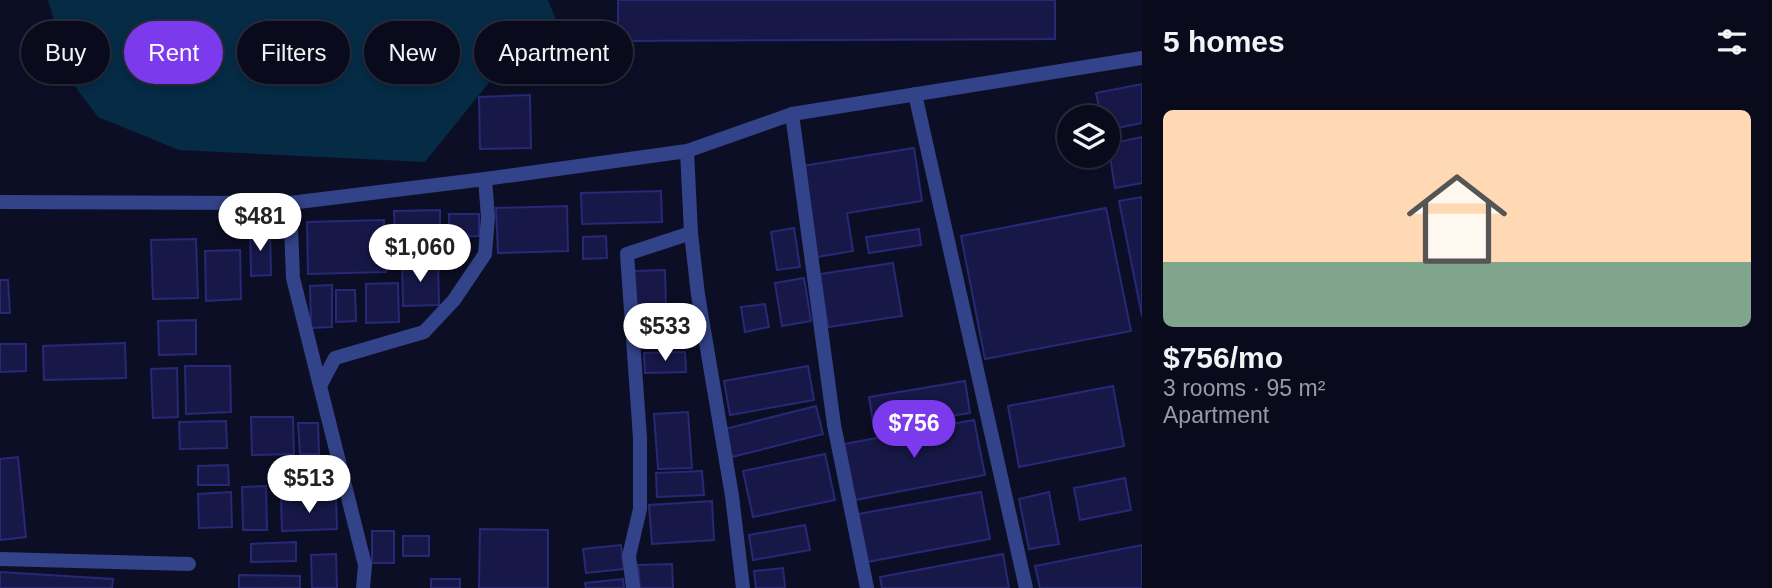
<!DOCTYPE html>
<html lang="en">
<head>
<meta charset="utf-8">
<style>
	body { margin:0; font-family:Arial,sans-serif; background:#121325; color:#f1f3f6; height:100vh; display:flex; flex-direction:column; font-size:26px; white-space:nowrap }
	* { box-sizing:border-box; margin:0 }
	p { font-size:23px; color:#999aa3 }
	.icon { flex:none; width:38px; height:38px; fill:none; stroke:currentColor; stroke-width:2; stroke-linecap:round; stroke-linejoin:round }
	.map { position:relative; flex:1; overflow:hidden }
	.drawer { display:flex; flex-direction:column; background:#090a1c; width:630px }
	.drawer>* { flex:none }
	.hud { position:absolute; left:21px; top:21px; width:665px; height:63px; display:flex; gap:14px }
	.controls { position:absolute; left:1057px; top:105px; display:grid; gap:14px }
	.controls a { display:grid; place-items:center; width:63px; height:63px; border-radius:50%; background:#090a1c; box-shadow:0 4px 10px #0003,0 0 0 2px #292b3b; font-size:35px }
	.price { position:absolute; translate:-50% -60px; padding:0 16px; border-radius:24px; background:#fff; color:#222; font-size:23px; line-height:46px; filter:drop-shadow(0 2px 4px #0008) }
	.price::after { content:''; position:absolute; left:50%; top:42px; width:21px; height:16px; margin-left:-10px; background:inherit; clip-path:polygon(0 0,100% 0,50% 100%) }
	.price.on { background:#7c3aed; color:#fff }
	ul { padding:0; list-style:none }
	li { display:grid; align-content:center; gap:14px; height:371px; padding:0 21px }
	li span { display:grid; place-items:center; height:217px; border-radius:10px; color:#555 }
	li>.icon { margin-inline-start:auto }
	span .icon { width:126px; height:126px; fill:#fffc; stroke-width:1 }
	li b { font-size:30px }
	h2 { display:flex; justify-content:space-between; align-items:center; height:84px; padding:0 21px; font-size:30px }
	.chip { padding:0 24px; border-radius:32px; background:#090a1c; box-shadow:0 4px 10px #0003,0 0 0 2px #292b3b; font-size:24px; line-height:63px }
	.chip.on { background:#7c3aed; color:#fff }
	main { display:flex; flex:1; min-height:0 }
	.map>svg:first-child { display:block }
	.water { fill:#052b45 }
	.building { fill:#171848; stroke:#262976; stroke-width:2 }
	.lines { fill:none; stroke-linecap:round; stroke-linejoin:round }
	.minor { stroke:#334389; stroke-width:14 }
	.tertiary { stroke:#334389; stroke-width:14 }
</style>
</head>
<body>
<main>
<div class="map">
<svg width="1142" height="588" viewBox="0 0 1142 588">
	<rect width="100%" height="100%" fill="#0c0e25"/>
	<path class="water" d="M48 0H548L568 50 496 74 425 162 179 150 98 117 60 67 56 27Z"/>
	<path class="building" d="M618 0H1055V39L618 41Z
		M1142 84V123L1108 130V117H1101L1096 93Z
		M530 95 531 148 480 149 479 97Z
		M1142 137V183L1115 188 1108 144Z
		M914 148 922 201 847 213 853 251 817 257 802 166Z
		M661 191 662 222 582 224 581 193Z
		M1142 197V316L1119 201Z
		M567 206 568 251 498 253 496 208Z
		M1106 208 1131 331 985 359 961 236Z
		M440 210V236L395 237 394 211Z
		M449 214H479V236L449 237Z
		M384 220 386 272 308 274 307 222Z
		M794 228 800 267 777 270 771 232Z
		M919 229 921 245 869 253 866 237Z
		M250 230H270L271 275 251 276Z
		M606 236 607 258 583 259V237Z
		M196 239 198 298 153 299 151 240Z
		M240 250 241 299 206 301 205 251Z
		M438 261 439 305 403 306 402 262Z
		M893 263 902 316 828 327 820 274Z
		M665 270 666 309 634 310 633 271Z
		M804 278 811 321 782 326 775 283Z
		M0 280H8L10 313H0Z
		M398 283 399 322 366 323V284Z
		M332 285V327L311 328 310 286Z
		M336 290H355L356 321 336 322Z
		M765 304 769 327 745 332 741 307Z
		M196 320V354L159 355 158 321Z
		M125 343 126 378 44 380 43 346Z
		M0 344H26V371L0 372Z
		M685 352 686 372 645 373 644 353Z
		M185 366H230L231 412 186 414Z
		M808 366 814 400 730 415 724 381Z
		M177 368 178 417 153 418 151 369Z
		M965 381 970 413 874 428 869 397Z
		M1113 386 1124 446 1019 467 1008 406Z
		M816 406 823 434 732 457 725 429Z
		M688 412 692 468 658 469 654 414Z
		M251 417H293L294 454 252 455Z
		M974 420 985 475 855 500 844 444Z
		M226 421 227 448 180 449 179 422Z
		M298 423H318L319 454H300Z
		M825 454 835 500 753 517 743 471Z
		M18 457 26 537 0 540V459Z
		M228 465 229 485H198V466Z
		M335 468 336 489 284 491V469Z
		M702 471 704 495 657 497 656 473Z
		M1125 478 1131 510 1080 520 1074 488Z
		M266 486 267 530H243L242 487Z
		M231 492 232 527 199 528 198 494Z
		M981 492 990 539 867 562 858 514Z
		M1049 492 1059 544 1029 549 1019 499Z
		M336 499 337 529 282 531 281 500Z
		M712 501 714 540 652 544 649 505Z
		M805 525 810 550 753 560 749 535Z
		M480 529 548 530V588H479Z
		M372 531H394V563H372Z
		M403 536H429V556H403Z
		M296 542V561L251 562V544Z
		M621 545 624 569 586 573 583 549Z
		M1142 545V588H1040L1035 566Z
		M336 554 337 588H312L311 555Z
		M1003 554 1009 588H882L880 577Z
		M672 564 673 588H640L638 565Z
		M783 568 785 588H756L754 571Z
		M0 572 113 579 112 588H0Z
		M239 575 300 576V588H239Z
		M431 579H460V588H431Z
		M623 579 624 588H586L585 583Z"/>
	<g class="lines">
		<path class="minor" d="M915 94 1026 588
			M792 114 834 425 867 588
			M687 151 691 233 698 295 732 496 743 588
			M290 203 293 278 320 386
			M0 559 189 564
			M363 588 365 565 320 386 335 358 424 332 454 300 485 254 488 217 485 179
			M633 588 629 556 640 509V438L627 254 691 233"/>
		<path class="tertiary" d="M0 202 290 203 485 179 687 151 792 114 1142 58"/>
	</g>
</svg>
<div class="controls">
<a><svg class="icon" aria-label="layers" viewBox="0 0 24 24"><path d="M12 4l9 5-9 5-9-5zM3 14l9 5 9-5"/></svg></a>
</div>
<b class="price" style="left:260px;top:253px">$481</b>
<b class="price" style="left:420px;top:284px">$1,060</b>
<b class="price" style="left:665px;top:363px">$533</b>
<b class="price on" style="left:914px;top:460px">$756</b>
<b class="price" style="left:309px;top:515px">$513</b>
<div class="hud">
<a class="chip">Buy</a>
<a class="chip on">Rent</a>
<a class="chip">Filters</a>
<a class="chip">New</a>
<a class="chip">Apartment</a>
</div>
</div>
<section class="drawer">
<h2>5 homes<svg class="icon" aria-label="filters" viewBox="0 0 24 24"><path d="M4 7h16M4 17h16"/><circle cx="9" cy="7" r="2"/><circle cx="15" cy="17" r="2"/></svg></h2>
<ul>
<li><span style="background:linear-gradient(#ffd9b3 70%,#7fa58c 0)"><svg class="icon" aria-label="home" viewBox="0 0 24 24"><path d="M3 11l9-7 9 7M6 9v11h12V9"/></svg></span><div><b>$756/mo</b><p>3 rooms · 95 m²</p><p>Apartment</p></div></li>
</ul>
</section>
</main>
</body>
</html>
